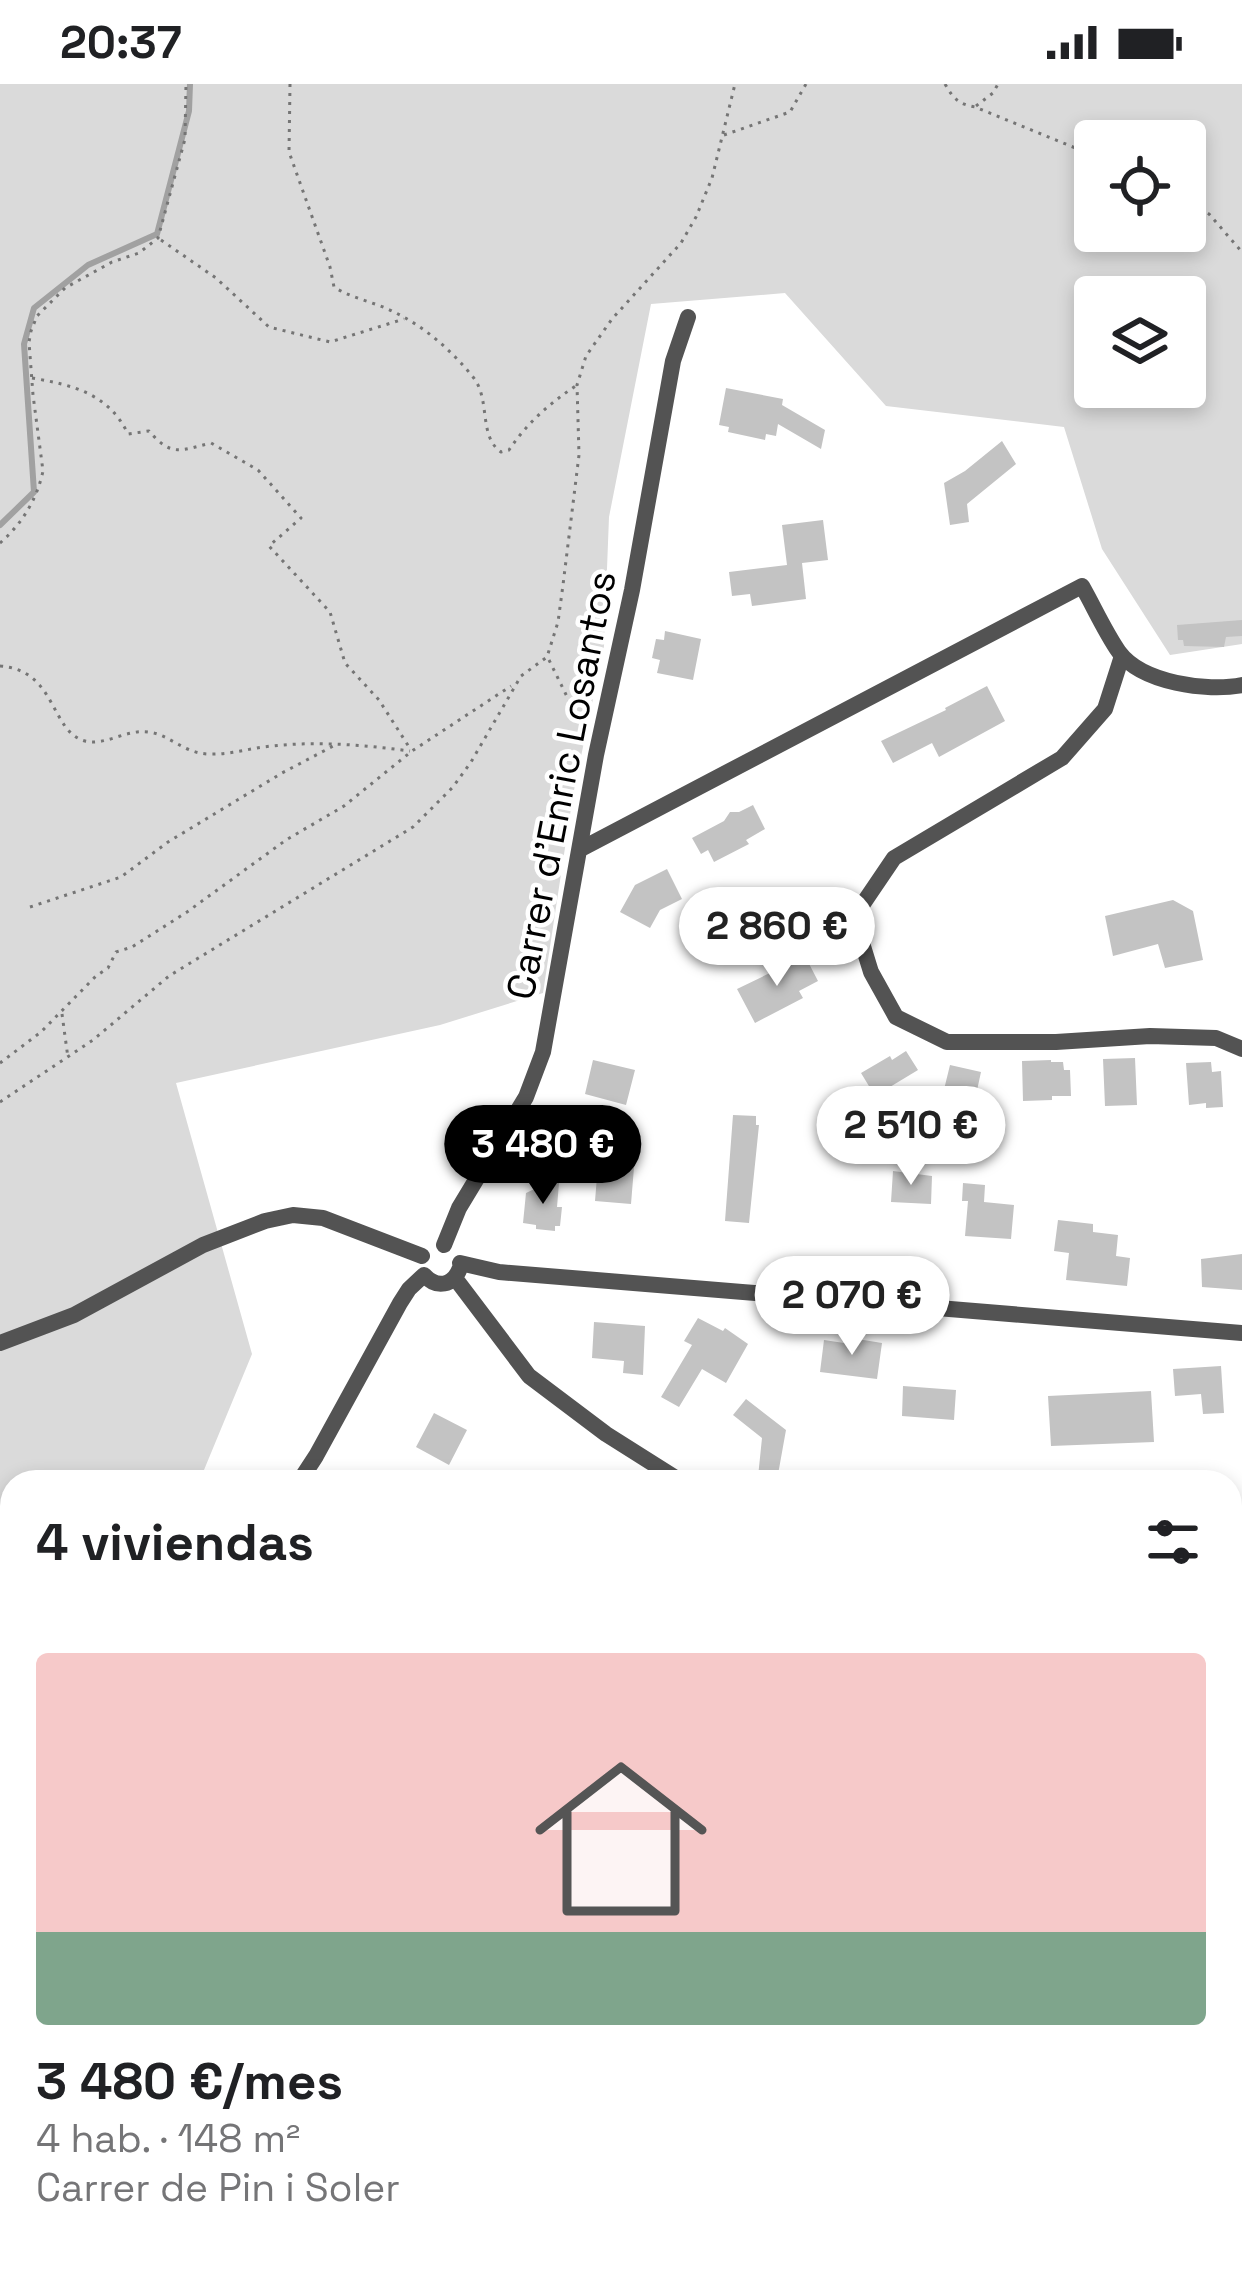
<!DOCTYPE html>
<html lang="es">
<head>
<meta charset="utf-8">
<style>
	body { margin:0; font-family:"Space Grotesk",sans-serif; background:#f6f6f6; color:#202124; height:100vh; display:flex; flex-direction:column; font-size:45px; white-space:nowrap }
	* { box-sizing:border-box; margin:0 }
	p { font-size:39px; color:#757577 }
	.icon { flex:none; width:66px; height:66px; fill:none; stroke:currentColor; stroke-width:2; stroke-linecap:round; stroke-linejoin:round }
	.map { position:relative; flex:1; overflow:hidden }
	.sheet { position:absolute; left:0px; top:1386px; width:1242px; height:807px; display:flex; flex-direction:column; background:#fff; border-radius:36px 36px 0 0; box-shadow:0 6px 18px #0003 }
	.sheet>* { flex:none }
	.buttons { position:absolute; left:1074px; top:36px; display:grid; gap:24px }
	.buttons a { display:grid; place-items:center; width:132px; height:132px; border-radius:12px; background:#fff; box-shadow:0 6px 18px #0003; font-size:60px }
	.price { position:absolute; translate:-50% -102px; padding:0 27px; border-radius:42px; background:#fff; color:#222; font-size:39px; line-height:78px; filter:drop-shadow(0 3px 6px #0008) }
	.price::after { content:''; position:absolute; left:50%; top:72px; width:36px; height:27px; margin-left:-18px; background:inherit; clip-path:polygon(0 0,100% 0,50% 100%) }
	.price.selected { background:#000; color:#fff }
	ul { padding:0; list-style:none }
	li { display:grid; align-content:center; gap:24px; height:636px; padding:0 36px }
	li+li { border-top:3px solid #e0e0e0 }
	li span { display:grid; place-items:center; height:372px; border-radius:12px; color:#555 }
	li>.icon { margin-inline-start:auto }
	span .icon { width:216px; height:216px; fill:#fffc; stroke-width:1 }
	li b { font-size:51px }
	h2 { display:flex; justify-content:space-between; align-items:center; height:144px; padding:0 36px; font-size:51px }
	.status { display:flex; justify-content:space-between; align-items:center; height:84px; padding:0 60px; background:#fff; direction:ltr }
	.status svg { height:33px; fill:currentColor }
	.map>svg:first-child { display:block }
	.green { fill:#dadada; fill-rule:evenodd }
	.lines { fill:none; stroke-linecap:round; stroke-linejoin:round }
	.stream { stroke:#a1a1a1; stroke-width:6 }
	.building { fill:#c3c3c3 }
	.path { stroke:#757575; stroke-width:3; stroke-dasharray:3 6; stroke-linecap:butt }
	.minor { stroke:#535353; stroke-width:16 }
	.labels { text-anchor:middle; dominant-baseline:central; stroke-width:9; stroke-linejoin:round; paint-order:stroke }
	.street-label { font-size:39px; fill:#000; stroke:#fff }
</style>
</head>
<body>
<div class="status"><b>20:37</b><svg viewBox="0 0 49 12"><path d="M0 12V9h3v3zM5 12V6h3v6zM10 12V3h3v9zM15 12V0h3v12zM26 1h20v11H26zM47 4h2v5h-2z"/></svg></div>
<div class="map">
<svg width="1242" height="2192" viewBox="0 0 1242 2192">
	<rect width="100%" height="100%" fill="#fff"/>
	<path class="green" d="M0 0H1242V560L1170 571 1102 465 1064 343 886 322 785 209 651 220 609 433 604 562 573 711 543 909 440 941 176 999 252 1270 199 1398H12V1661L0 1667ZM1095 57H1185V147H1095ZM1095 213H1185V303H1095Z
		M789 809 803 837 741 868 727 838Z
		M643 2181H1157L1166 2192H652Z"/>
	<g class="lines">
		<path class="stream" d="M0 441 34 408 24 260 34 224 88 181 157 150 189 27 190 0"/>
	</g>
	<path class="building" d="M726 304 783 315 782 321 825 346 821 365 778 340 776 352 766 350 765 356 728 348 729 343 719 341Z
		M1002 357 1016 380 967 420 969 438 950 441 944 399 965 387Z
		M823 436 828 476 802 479 806 515 752 522 750 510 732 512 729 488 787 481 782 441Z
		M1242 536V552L1226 553 1224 563 1184 562 1183 556H1178L1177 541Z
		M665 547 701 555 693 596 657 589 660 576 652 574 656 555 664 556Z
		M987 602 1005 637 939 673 932 659 893 679 881 657 946 626 945 624Z
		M753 721 765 745 746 756 749 760 714 778 708 766 701 770 692 754 724 737 730 728H739Z
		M667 785 682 815 660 826 650 844 620 828 635 801Z
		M1173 816 1193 827 1203 876 1165 884 1158 860 1113 872 1105 832Z
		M805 872 818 897 799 907 803 914 755 939 737 905Z
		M906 967 918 986 875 1012 861 989 890 972 892 976Z
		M1135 974 1137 1021 1105 1022 1103 975Z
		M593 976 635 986 626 1021 585 1010Z
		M1051 976V978H1063L1064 986H1070L1071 1012H1052V1016L1023 1017 1022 977Z
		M1211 978 1212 988 1221 987 1223 1023 1206 1024V1019L1189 1021 1186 979Z
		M950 981 981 988 971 1034 939 1026Z
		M733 1031 756 1032V1041H759L749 1139 725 1137Z
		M599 1068 635 1071 631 1120 595 1117Z
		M893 1087 932 1092 931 1120 891 1118Z
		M549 1098 559 1099 557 1123H562L560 1142H555V1147L536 1145V1141L523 1139 526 1109Z
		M963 1099 985 1101 984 1118 1014 1121 1011 1155 965 1152 968 1117H962Z
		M1058 1136 1093 1140V1148L1118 1151 1116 1172 1130 1174 1127 1202 1066 1196 1069 1169 1054 1167Z
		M1242 1170V1206L1202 1203 1201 1175Z
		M698 1234 723 1247 725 1244 748 1260 726 1299 702 1285 679 1323 661 1313 692 1261 684 1257Z
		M594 1238 645 1242 643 1291 623 1289 624 1277 592 1274Z
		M845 1253 882 1259 877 1295 820 1288 824 1256 844 1259Z
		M1221 1282 1224 1329 1203 1330 1201 1310 1175 1312 1173 1285Z
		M903 1302 956 1306 954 1336 902 1332Z
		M1151 1307 1154 1358 1051 1362 1048 1312Z
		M746 1315 786 1346 777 1396 758 1393 762 1354 733 1331Z
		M434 1329 467 1346 449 1381 416 1363Z"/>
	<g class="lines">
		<path class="path" d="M290 0 289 68 330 183 334 203C353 215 375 218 394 228 425 243 451 266 473 293 491 315 478 352 501 368L509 366C527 339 550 319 577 301
			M945 0C953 14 958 20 975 23L1095 72
			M976 22 993 9 998 0
			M724 51 790 28 806 0
			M1185 115 1209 130 1242 168
			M161 156 216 194 269 243 330 258 404 235
			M32 294C73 301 109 310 128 350L149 347C172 374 181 366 211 359L258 386 301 434 269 462 330 528 345 579 379 616 411 666
			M0 459C22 440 37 415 43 387L33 311 29 258 31 247 37 232 65 204 112 178 139 169 158 154 185 55 186 0
			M549 576 582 643
			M0 582C57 586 50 648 85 657 106 662 126 645 148 648 169 650 183 669 208 670 230 671 250 664 272 662 318 657 364 661 410 667
			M30 823 121 793 168 758 282 689 337 660
			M62 930 68 974
			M0 979 41 948 96 892 108 884 116 868 132 863 187 828 286 756 344 722 412 667 511 602
			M0 1018 93 956 169 892 413 743 453 703 471 678 521 592 547 573 558 538 563 501 579 371 577 301 586 272 612 235 681 159 696 133 712 94 735 0
			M0 1452 12 1528
			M0 1795 12 1802
			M928 2181 946 2192"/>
		<path class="minor" d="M1122 572 1105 625 1062 674 894 774 854 833 871 888 896 933 947 958H1056L1150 952 1216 954 1242 965
			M581 765 1082 502C1094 523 1105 548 1119 568 1142 599 1207 608 1242 601
			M444 1161 459 1124 526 1013 543 968 596 671 632 506 673 277 688 233
			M460 1179 499 1188 1242 1249
			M424 1191C437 1205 453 1202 460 1184
			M455 1194 529 1292 606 1350 682 1398
			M0 1259 74 1231 203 1161 265 1137 293 1131 323 1134 422 1172
			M299 1398 316 1372 400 1219 409 1205 424 1191
			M1230 1517 1242 1519
			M1230 1960 1242 1974
			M148 2181 150 2192
			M595 2181 619 2192"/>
	</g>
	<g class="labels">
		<g class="street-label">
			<text transform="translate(561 701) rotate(-79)">Carrer d'Enric Losantos</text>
		</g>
	</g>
</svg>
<div class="buttons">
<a><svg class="icon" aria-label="locate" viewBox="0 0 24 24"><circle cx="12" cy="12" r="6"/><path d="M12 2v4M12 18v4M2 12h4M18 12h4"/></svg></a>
<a><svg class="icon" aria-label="layers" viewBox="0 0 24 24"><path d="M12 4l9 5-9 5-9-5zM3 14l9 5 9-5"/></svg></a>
</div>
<b class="price" style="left:777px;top:905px">2 860 €</b>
<b class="price" style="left:911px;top:1104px">2 510 €</b>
<b class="price selected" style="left:543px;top:1123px">3 480 €</b>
<b class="price" style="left:852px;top:1274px">2 070 €</b>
<section class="sheet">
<h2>4 viviendas<svg class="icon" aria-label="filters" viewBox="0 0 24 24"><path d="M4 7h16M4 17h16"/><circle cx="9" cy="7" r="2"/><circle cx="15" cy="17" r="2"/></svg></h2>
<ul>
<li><span style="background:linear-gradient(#f6c9c9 75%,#7fa58c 0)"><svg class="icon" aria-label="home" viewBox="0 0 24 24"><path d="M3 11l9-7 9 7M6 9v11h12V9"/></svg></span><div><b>3 480 €/mes</b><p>4 hab. · 148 m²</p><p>Carrer de Pin i Soler</p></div></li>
</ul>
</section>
</div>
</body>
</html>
